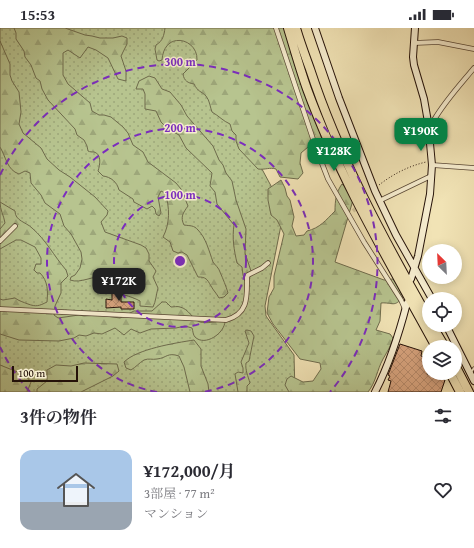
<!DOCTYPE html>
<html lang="ja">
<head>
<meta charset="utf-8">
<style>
	body { margin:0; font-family:"Gentium Book Plus","Noto Serif JP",serif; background:#f7f7f7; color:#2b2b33; height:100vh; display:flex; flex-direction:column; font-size:15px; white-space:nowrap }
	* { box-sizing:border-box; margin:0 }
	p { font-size:13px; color:#7c7c81 }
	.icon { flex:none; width:22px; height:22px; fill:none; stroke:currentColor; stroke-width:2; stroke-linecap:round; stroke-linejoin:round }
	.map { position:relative; height:364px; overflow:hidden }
	.side { display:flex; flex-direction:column; background:#fff; flex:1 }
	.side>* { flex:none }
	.needle { width:26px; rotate:336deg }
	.controls { position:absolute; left:422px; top:216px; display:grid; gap:8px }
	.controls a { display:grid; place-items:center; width:40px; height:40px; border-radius:50%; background:#fff; box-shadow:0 2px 10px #0003; font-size:20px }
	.scale { position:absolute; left:12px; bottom:10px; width:66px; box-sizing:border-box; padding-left:4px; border:2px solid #251209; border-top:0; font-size:11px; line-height:14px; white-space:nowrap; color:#251209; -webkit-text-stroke:3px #f6edcf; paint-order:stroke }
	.price { position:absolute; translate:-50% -34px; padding:0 9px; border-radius:8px; background:#0b8043; color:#fff; font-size:13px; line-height:26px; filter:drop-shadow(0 1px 2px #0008) }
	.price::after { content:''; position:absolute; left:50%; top:24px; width:12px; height:9px; margin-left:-6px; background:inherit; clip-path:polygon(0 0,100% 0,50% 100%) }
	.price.selected { background:#222; color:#fff }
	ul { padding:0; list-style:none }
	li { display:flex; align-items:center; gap:12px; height:100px; padding:0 20px }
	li+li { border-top:1px solid #e1e1e2 }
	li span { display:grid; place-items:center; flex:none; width:112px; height:80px; border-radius:12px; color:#555 }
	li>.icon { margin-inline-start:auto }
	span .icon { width:48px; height:48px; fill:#fffc; stroke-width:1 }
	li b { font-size:17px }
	h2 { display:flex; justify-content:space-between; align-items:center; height:48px; padding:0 20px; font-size:17px }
	.status { display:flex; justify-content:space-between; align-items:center; height:28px; padding:0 20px; background:#fff; direction:ltr }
	.status svg { height:11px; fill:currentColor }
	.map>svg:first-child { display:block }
	.green { fill:url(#green-dots); stroke:#6e6b4c }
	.forest { fill:url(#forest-firs); stroke:#6e6b4c }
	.building { fill:url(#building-cross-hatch); stroke:#251209 }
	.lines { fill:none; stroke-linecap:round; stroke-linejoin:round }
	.street-tunnel { stroke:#d2c49b; stroke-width:4; stroke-dasharray:4 2; stroke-linecap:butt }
	.lane-casing { stroke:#584634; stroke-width:3.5 }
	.street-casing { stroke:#584634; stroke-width:5.5 }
	.secondary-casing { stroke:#251209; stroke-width:8 }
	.highway-casing { stroke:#251209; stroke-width:10 }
	.path { stroke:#251209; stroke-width:1; stroke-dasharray:1 2; stroke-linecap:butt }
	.lane { stroke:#f6edcf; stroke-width:2 }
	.street { stroke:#f6edcf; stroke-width:4 }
	.secondary { stroke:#f6edcf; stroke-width:6 }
	.highway { stroke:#f1e3b5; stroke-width:8 }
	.ring { fill:none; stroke:#7b2cbf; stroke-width:2; stroke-dasharray:7 5 }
	.centre { fill:#7b2cbf; stroke:#f6edcf; stroke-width:2 }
	.ring-label { font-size:12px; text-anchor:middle; font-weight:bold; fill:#7b2cbf; stroke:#f6edcf; stroke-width:3; stroke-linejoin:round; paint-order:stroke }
</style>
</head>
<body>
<div class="status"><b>15:53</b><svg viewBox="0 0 49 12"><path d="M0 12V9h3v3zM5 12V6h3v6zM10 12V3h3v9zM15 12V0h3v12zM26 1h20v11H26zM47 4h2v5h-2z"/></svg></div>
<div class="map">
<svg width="474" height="364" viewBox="0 0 474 364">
	<defs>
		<pattern id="green-dots" width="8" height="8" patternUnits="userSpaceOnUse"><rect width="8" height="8" fill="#b7c48f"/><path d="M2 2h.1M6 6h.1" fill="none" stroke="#9da77a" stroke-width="1.8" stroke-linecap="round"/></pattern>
		<pattern id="forest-firs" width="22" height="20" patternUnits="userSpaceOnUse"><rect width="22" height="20" fill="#b7c48f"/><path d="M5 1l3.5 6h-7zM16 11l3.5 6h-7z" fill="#9da77a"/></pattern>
		<pattern id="building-cross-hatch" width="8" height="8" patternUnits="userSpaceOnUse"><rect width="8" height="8" fill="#d7a47f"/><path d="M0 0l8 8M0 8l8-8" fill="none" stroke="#b88c6c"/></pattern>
	</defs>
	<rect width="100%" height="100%" fill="#f1e3b5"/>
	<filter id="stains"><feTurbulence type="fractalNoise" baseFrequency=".005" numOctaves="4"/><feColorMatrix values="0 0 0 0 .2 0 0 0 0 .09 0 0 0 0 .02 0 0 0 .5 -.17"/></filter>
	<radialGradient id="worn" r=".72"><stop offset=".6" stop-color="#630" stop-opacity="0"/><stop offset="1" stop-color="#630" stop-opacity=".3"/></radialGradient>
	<path class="green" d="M0 0H186L284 182 265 278 266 288 294 327 295 364H0Z"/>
	<path class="forest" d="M14 0H65L85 7 92 8 100 10H113L122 8 127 10V16L121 28 126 43V53L118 51 108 30 96 22 88 19 80 30 68 22 63 25V47L68 56 90 75 92 83 99 87H104L111 89 123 99 128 105 133 117 143 124 148 134 176 155 181 161 188 178C183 185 180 189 184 197 190 198 194 197 198 202 206 210 209 223 213 234 215 237 219 240 220 244 223 251 226 258 228 265L224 269 219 270C217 266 213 262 211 258 207 251 206 249 198 249L187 227 182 224 178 225 173 223 170 214 163 209C170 196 170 179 165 165L161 163 158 169 161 185 159 188 156 186 155 181 152 178 147 181 134 174 133 171 119 162C117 154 111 149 103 148L98 143C100 137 102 126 94 124 92 124 90 124 88 123L87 118 84 112 77 107 75 101 48 72 42 61 40 53 36 50 31 37 25 29 24 23 16 11V5Z
		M165 0H285L323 114 322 119 312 121 308 119 301 125 300 135 303 145 298 151 280 149 276 141C270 139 265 142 258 141L239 121 236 113V107L232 103 230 96C223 93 219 88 212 84 210 79 210 73 206 68 201 63 198 64 194 56 188 55 184 53 183 46L197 32C198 10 164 2 162 32L159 33 157 32 155 21 156 17C163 13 164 7 165 0Z
		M0 13 10 36V47L12 53 19 64 21 84 19 96 23 105 41 120 47 131 59 142 70 149 95 169 108 183 107 187 101 194 105 204 141 217 146 220 149 226V233L156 243 153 249 158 260C156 267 156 273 153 279L140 278V273C129 267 120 267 110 262L104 249C93 247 81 256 70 252L71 249 75 247 80 240 82 231 81 224 71 206 64 198 60 186 45 175 41 167 31 155 30 145 25 143 19 146C7 142 6 129 0 119Z
		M149 48 155 50 162 61 170 64 181 77 187 88 213 118 219 132 223 137 226 145 232 153 236 172 246 201 245 225 251 243 249 248 245 253 243 247 242 239 237 235C234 222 232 210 234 197L217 176 215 164 210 158 212 145 186 120 179 107 168 101 161 94 156 83 145 81V66L143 61H136L139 53Z
		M281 152 285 160 287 168 290 172 294 189 292 198 296 208 304 207 307 203C320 200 326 192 335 183 335 173 336 164 342 156L347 161 353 172 335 234 384 252 393 251 398 258 403 269C394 280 393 274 381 275L380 293 376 302 390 306 393 310C391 318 387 324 383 331 377 342 376 354 368 364H289L285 357 287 351 291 348 303 354 313 353 321 341 320 335 300 331 273 296 267 285 269 269 274 260V248L284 206 277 192 271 187 268 172V161Z
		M0 174 15 183C15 193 26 194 32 200 46 212 54 228 66 242L68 248 61 255V265L55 278 54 287 58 290 79 287 84 288 99 287 120 290 134 283H152L162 274H166L171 279C173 279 178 278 180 279 189 281 192 291 200 294 207 296 217 293 225 293 225 305 205 319 195 309 193 307 193 303 192 300L185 298 176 300 151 301 140 305 131 301 124 307 115 300 102 306 94 305 86 308 79 307 74 310 59 313 19 312 0 306V271L3 272 15 270C19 273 23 274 28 276 36 279 39 278 47 274 48 263 48 253 40 245H37L34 242 36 236H41V230L35 219 21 212H16L0 221V201L5 195C4 188 0 182 0 174Z
		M247 302 251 303 254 308 249 333 246 335C245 342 248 348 250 355L247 358V364H238L235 346 238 344 243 345V340L241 334 249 315 245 303Z
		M194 312 201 321V338L208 356 209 364H190L184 339 179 328C167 324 167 330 157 331 152 332 149 330 144 332 139 335 136 339 131 342L126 340 124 334C137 321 175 315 194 312Z
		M84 335 117 336 119 343 113 348 81 364H37V361L47 353V342L56 337 71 338Z
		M0 337 25 347 31 354 27 364H0Z"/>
	<path class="building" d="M112 264H121V274H134V281H121V279L106 280V271L112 272Z
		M400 316 422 323 421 328 429 331V341L427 346 445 352 441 364H388L391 353 388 352 390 348 388 347Z"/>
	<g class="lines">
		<path class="street-tunnel" d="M353 183 360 177"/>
		<defs>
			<path id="lane" d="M471 344 474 340"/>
			<path id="street" d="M276 0 316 120 328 151 364 214 401 272 405 281
				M414 15 438 14 474 21
				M428 94 434 92C445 73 460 57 474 40
				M432 137 474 140
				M379 173 431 148
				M0 213 15 198
				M0 281 226 292C249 286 247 268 247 249L248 247 262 240 268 235"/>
			<path id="secondary" d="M315 0 339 70 375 163 396 207 432 271
				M411 251 418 228 430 166 432 137 428 94 424 71 414 37 413 29 415 0
				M446 297 474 353
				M375 364C390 335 399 306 407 275"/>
			<path id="highway" d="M288 0C294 20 300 41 307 61 340 151 390 235 436 319
				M296 0C300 14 305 27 310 41 339 129 383 210 429 291
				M432 297 445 319
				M455 337 469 364
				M450 345 460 364"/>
		</defs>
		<use href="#lane" class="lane-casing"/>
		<use href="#street" class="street-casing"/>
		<use href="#secondary" class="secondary-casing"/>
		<use href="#highway" class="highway-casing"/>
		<path class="path" d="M379 157C393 146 409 138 426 134"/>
		<use href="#lane" class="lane"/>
		<use href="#street" class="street"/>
		<use href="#secondary" class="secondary"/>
		<use href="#highway" class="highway"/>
	</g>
	<g class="ring">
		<circle cx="180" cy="233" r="66"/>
		<path d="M157 364A133 133 0 1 1 203 364"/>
		<path d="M30 364A199 199 0 0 1 0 319M0 147A199 199 0 1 1 330 364"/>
	</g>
	<circle cx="180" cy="233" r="6" class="centre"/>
	<g class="ring-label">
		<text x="180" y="38">300 m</text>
		<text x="180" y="104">200 m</text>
		<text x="180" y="171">100 m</text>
	</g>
	<rect width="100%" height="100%" filter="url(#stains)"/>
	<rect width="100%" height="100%" fill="url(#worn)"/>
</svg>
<div class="controls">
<a><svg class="needle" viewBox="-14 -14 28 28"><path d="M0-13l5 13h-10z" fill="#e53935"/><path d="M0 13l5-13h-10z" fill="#7c7c81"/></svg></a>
<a><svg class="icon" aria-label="locate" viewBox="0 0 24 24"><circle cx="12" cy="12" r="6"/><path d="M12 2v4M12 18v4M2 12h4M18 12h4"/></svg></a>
<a><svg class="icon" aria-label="layers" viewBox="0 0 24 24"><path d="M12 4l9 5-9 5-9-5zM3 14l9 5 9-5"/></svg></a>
</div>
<div class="scale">100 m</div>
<b class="price" style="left:421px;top:124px">¥190K</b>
<b class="price" style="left:334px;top:144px">¥128K</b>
<b class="price selected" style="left:119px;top:274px">¥172K</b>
</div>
<section class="side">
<h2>3件の物件<svg class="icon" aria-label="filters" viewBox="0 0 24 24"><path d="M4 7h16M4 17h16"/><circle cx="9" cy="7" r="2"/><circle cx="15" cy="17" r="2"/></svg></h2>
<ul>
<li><span style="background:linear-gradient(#a9c7e8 65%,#9aa5b1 0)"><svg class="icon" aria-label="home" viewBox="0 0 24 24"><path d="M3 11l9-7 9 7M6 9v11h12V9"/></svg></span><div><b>¥172,000/月</b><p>3部屋 · 77 m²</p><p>マンション</p></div><svg class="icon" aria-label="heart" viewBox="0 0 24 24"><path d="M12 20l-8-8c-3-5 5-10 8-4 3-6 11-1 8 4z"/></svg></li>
</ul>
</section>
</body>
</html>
